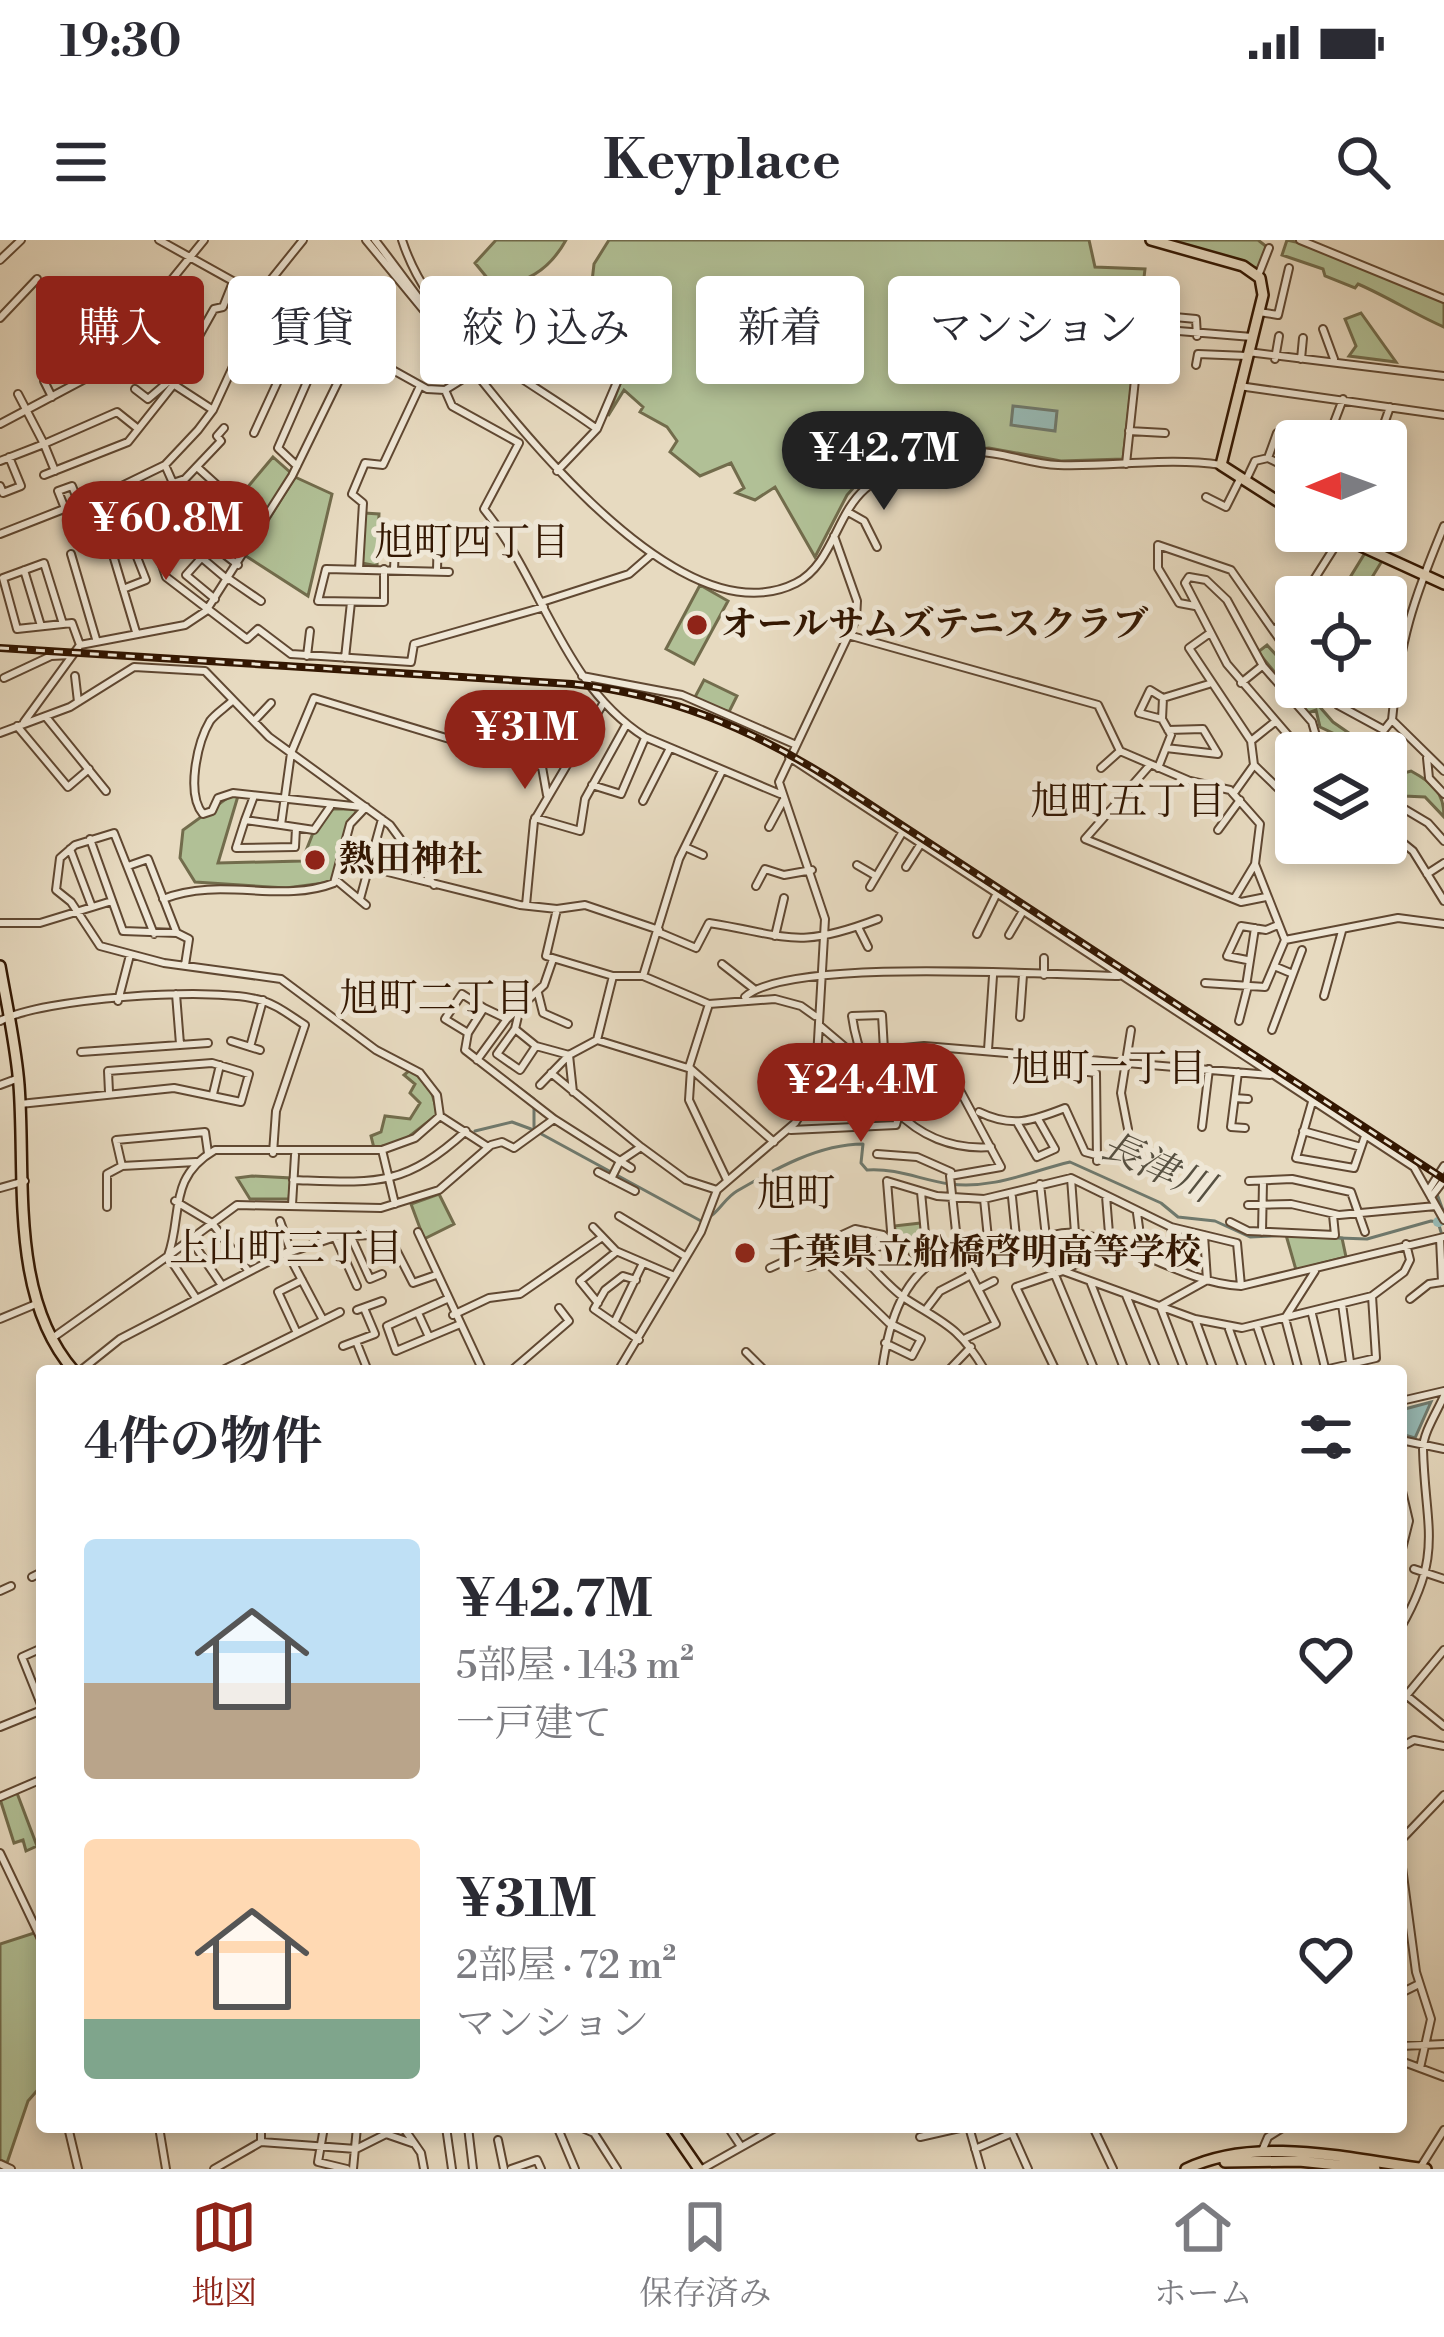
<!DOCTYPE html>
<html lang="ja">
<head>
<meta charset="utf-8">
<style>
	body { margin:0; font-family:"Libre Bodoni","Noto Serif JP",serif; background:#f2f2f3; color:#2b2b33; height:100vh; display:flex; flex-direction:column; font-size:45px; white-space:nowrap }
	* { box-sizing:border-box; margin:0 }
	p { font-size:39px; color:#7c7c81 }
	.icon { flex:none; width:66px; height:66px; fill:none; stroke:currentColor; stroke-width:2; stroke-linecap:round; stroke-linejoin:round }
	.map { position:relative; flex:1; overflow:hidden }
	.details { position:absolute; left:36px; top:1125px; width:1371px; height:768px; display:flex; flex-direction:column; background:#fff; border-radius:12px; box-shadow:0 6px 18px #0003 }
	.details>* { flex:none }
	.hud { position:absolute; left:36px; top:36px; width:1374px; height:108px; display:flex; gap:24px }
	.needle { width:78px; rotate:269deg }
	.tools { position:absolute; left:1275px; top:180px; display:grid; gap:24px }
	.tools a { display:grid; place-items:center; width:132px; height:132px; border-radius:12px; background:#fff; box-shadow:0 6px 18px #0003; font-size:60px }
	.price { position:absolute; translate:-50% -102px; padding:0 27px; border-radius:42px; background:#8f2418; color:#fff; font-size:39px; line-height:78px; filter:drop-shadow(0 3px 6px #0008) }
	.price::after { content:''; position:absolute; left:50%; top:72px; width:36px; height:27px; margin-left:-18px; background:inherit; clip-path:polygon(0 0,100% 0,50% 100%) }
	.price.selected { background:#222; color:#fff }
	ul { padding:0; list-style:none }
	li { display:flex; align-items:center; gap:36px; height:300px; padding:0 48px }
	li span { display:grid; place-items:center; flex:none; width:336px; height:240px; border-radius:12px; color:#555 }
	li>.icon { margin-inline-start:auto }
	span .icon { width:144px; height:144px; fill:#fffc; stroke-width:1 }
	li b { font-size:51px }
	h2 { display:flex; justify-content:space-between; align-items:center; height:144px; padding:0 48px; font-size:51px }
	.pill { padding:0 42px; border-radius:12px; background:#fff; box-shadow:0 6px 18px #0003; font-size:42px; line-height:108px }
	.pill.selected { background:#8f2418; color:#fff }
	.status { display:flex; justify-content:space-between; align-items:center; height:84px; padding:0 60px; background:#fff; direction:ltr }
	.status svg { height:33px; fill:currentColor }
	header { display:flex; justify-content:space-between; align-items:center; height:156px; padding:0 48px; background:#fff; font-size:54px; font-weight:700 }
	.menu { display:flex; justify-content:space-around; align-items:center; height:168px; border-top:3px solid #e1e1e2; background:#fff; font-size:33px; color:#7c7c81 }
	.menu a { display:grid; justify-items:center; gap:6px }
	.menu .selected { color:#8f2418 }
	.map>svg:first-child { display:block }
	.green { fill:#b1c096; stroke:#726c4c; stroke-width:3 }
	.water { fill:#97bab5; stroke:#6f796d; stroke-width:3 }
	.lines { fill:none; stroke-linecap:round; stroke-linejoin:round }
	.stream { stroke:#6f796d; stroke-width:3 }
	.river { stroke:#97bab5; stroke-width:10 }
	.minor-casing { stroke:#604832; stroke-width:10 }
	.major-casing { stroke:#331702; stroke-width:14 }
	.minor { stroke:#efe7d6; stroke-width:6 }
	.major { stroke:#e7dac0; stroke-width:9 }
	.rail-casing { stroke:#331702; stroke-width:8 }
	.rail { stroke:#efe7d6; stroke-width:3; stroke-dasharray:9; stroke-linecap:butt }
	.poi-dot { fill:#8f2418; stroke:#efe7d6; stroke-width:4.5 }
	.labels { text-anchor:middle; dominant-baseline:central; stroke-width:10; stroke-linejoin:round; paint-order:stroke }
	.poi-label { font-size:36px; font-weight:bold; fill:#331702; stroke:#efe7d6; text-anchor:start }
	.neighbourhood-label { font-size:39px; fill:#331702; stroke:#efe7d6 }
	.water-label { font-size:39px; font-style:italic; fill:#565041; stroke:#efe7d6 }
</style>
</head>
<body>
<div class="status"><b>19:30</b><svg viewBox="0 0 49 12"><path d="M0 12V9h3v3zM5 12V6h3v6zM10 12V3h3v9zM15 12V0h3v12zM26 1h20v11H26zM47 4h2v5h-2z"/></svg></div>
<header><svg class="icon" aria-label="menu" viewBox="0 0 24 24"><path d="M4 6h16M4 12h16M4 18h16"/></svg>Keyplace<svg class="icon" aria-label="search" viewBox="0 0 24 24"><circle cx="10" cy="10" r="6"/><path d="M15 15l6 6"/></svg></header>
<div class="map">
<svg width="1444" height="1929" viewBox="0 0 1444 1929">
	<rect width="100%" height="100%" fill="#e7dac0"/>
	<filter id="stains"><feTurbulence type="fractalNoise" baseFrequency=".00167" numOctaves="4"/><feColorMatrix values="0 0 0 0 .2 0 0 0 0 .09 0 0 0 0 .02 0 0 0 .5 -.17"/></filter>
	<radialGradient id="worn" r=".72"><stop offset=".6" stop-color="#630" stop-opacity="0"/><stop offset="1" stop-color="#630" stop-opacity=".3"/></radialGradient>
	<path class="green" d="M496 0H566C550 29 526 45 493 45L475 23Z
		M609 0H1089L1095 27 1145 29 1123 219 1061 221 989 208 931 214 864 236 847 255 815 317 775 247 755 260 736 253 744 248 731 223 700 236 670 212 677 201 667 187 640 172 643 167 624 150 608 176 630 117 647 107 650 81 639 62 599 57 591 50 594 24Z
		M1167 0H1258L1267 7 1259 29Z
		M1287 0 1327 9 1444 61V87C1414 74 1388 57 1358 44L1355 48 1325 36 1323 29 1282 15Z
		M1361 73 1396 122 1349 116 1356 106 1345 79Z
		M273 217 291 233 269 270 246 249Z
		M295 237 332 254 308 356 246 316Z
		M364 273 379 274 377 326 362 323Z
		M1365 313 1382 321 1360 357H1338Z
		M700 345 728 361 694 424 666 409Z
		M1267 405 1296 437V447L1314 453 1312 458 1333 482 1359 500 1363 494C1391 504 1391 515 1404 533L1411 531C1433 543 1444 552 1444 577L1425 557 1404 556 1392 541 1386 513 1357 503 1350 513H1324L1337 495 1320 487 1316 470 1308 473 1258 412Z
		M704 440 737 456 729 472 694 459Z
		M230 556H238L218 623 302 621 313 593 332 569H357L332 642 286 648 195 642 180 618 183 590Z
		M411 829 431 850 438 874 402 902 374 908 371 896 381 892 385 876 410 879 420 863 410 853 415 844 404 835Z
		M252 936 291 938 289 959H250L237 938Z
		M439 954 454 984 424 999 411 964Z
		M921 983 922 1026 902 1009 894 986Z
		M1305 993 1342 998 1346 1017 1296 1030 1286 995Z
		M17 1553 37 1606 26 1611 23 1600 14 1603 0 1559Z
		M34 1693 42 1705V1845L28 1861 7 1923 0 1920V1704Z"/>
	<path class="water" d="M1013 166 1057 171 1055 191 1011 185Z
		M1431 1162 1415 1198 1401 1194V1170Z"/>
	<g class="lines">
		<path class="stream" d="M486 823 534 859V890L701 981C719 975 722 960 737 951 775 929 819 904 863 904L861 923 867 930C898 928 921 940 950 944 995 949 1028 932 1070 922L1161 963 1178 977 1215 981 1250 997 1290 995
			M475 891 512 882 531 889
			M1437 954 1444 973
			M1311 997 1367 999 1431 981 1438 982 1441 992"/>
		<path class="river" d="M1438 982H1439"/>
		<defs>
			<path id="minor" d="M159 0 427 149 445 150 474 132
				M366 0 431 79
				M375 0C446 90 657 413 796 343 832 325 836 274 865 249 888 229 938 217 968 213 998 209 1027 224 1058 225 1112 227 1168 217 1221 225
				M402 0C435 100 519 132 597 189
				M1300 0 1444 59
				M0 20 21 0
				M1258 36 1269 8
				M258 56 303 0
				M1259 72 1278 75 1289 28
				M0 78 37 39
				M1142 88 1252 97
				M1323 89 1334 119
				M341 101 373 61
				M195 103 214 69 223 67 233 42
				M161 111 150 129 213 170
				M1138 111 1174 116
				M1248 112 1444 136
				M258 119 281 68
				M1275 119 1279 96
				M1301 119 1303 98
				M1196 125 1198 114 1247 116
				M1136 128 1172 133
				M44 141 52 157
				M172 143 186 121
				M1239 146 1444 175
				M135 149 148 159 168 142
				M445 150 452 166 519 203 484 269C543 342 562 444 645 497L780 554
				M0 184 96 133 204 0
				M1129 191 1165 193
				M254 193 305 82
				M1327 201 1343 159
				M1378 201 1390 167
				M1268 218 1290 229 1296 212
				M0 221 44 204 18 154
				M1126 224 1142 74 1196 79 1197 96
				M165 225 173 243 185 239 221 201 217 196 224 188
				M297 226 278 208 321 110 347 124
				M197 227 261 285
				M55 231 44 204 117 172 137 188
				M557 231 597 189 629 114 645 103 647 81 639 67 599 61
				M44 235 128 202 174 144
				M134 240 166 337 247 399 258 389 291 414 411 422 414 404 544 367
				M1246 240 1255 221 1268 218 1277 193 1300 201
				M0 246 3 253 21 246 9 217
				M72 246 88 286 74 291 58 251Z
				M1206 257 1226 267 1241 237
				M169 269 191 291
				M101 271 97 258 165 225 198 190 213 170 264 59
				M848 272 864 281 877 307
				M146 278 192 260 207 272 162 325
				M193 290 238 325
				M0 294 64 269
				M213 305 186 335 215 359
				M71 314 96 399
				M202 318 228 340
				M359 329 363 263 352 254 365 223 383 225 420 146
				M384 329V362L318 361 326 329 449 332
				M394 329 396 287
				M24 330 41 386
				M437 330 438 291
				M229 339 261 361
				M123 349 146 340 133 307
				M1303 357 1341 297
				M542 362 629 334 652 314
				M1195 366 1179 363 1158 328V305L1231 330 1296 423
				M63 384 44 323 3 338 17 389 72 383 80 405
				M1274 391 1296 367
				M136 392 113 315 153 299
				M1210 393 1189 408 1251 501
				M848 395 1098 465 1120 511 1190 541 1230 550 1260 584 1255 624 1285 700 1265 747 1205 743
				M307 416 310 391
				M345 418 351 362
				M75 436 78 462
				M582 436 682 455 794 504
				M4 438 51 416 71 415
				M1241 443 1262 426
				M1319 447 1338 465 1384 490 1392 480C1400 400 1413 360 1444 286
				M1163 458 1209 444
				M232 461C226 467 215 474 210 481 197 503 186 554 203 574L212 571 218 558 233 553 362 567
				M46 477 106 551
				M1392 480 1444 531
				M254 481 271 463
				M24 482 80 405 185 385 206 371 292 236 354 109
				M17 486 68 547 89 529
				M538 492 582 502
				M0 493 70 467 134 427 205 431 269 497 390 585 434 645
				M1166 508 1218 514 1203 489 1168 490
				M1297 513 1294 502 1227 424 1185 343 1189 337 1206 340 1227 360 1263 426 1312 482 1321 513
				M789 517 1414 927 1444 980
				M1427 518 1429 538 1444 554
				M1150 525 1085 599 1241 662 1266 657
				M1254 525 1284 554
				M1101 528 1120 511
				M1158 528 1171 495 1162 479 1163 458 1150 450 1139 473 1162 479
				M592 545 621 554 645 498
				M1234 553 1254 525 1251 501 1276 481
				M1386 558 1428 583 1444 601
				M643 561 670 508
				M1204 566 1217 547
				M535 578 580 591 585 559 626 485
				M245 580 254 556
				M281 585 314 590 330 567
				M769 587 783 561
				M296 588 295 607 236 608 245 580 281 585 291 513 314 458 542 527 547 555
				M1386 589 1413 611 1444 661
				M1218 590 1240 560
				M90 599 123 691 177 693 189 699 185 725
				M685 607 703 615
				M70 609 92 667
				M857 625 876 636
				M128 626 148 619 176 691
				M906 627 920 605
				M376 629 520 665 557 669 585 665 659 690
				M1427 634 1444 623
				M336 640 366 665
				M756 646 765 629 784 635 812 630
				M870 647 902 593
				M163 659C221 636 280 664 334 643L350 584 366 567
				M360 659 382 579
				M1234 659 1255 624
				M526 665 534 581 604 462
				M557 669 546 716 613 736H643L709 764 775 759 801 766 815 776
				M0 683H40L112 661
				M858 687 868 707
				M658 692 696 708 709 683C790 696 796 710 878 679
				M154 694 114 593 75 605 60 618 56 650 71 662 100 706 164 723 281 739 376 810 420 833 437 855 440 876
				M977 694 996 655
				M1009 695 1023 671
				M775 696 784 658
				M1285 700 1398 678 1444 684
				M1247 720 1227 716 1241 686 1266 690 1278 685
				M722 724 754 749
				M1293 734 1302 710
				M1044 735V718
				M643 736 679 619 721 533
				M1246 746 1255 688
				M538 753 543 773 568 784
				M176 754 180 804
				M1324 756 1342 691
				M745 757C787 717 1050 735 1119 736
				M118 761 130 715
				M519 772 515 789 536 806 569 815 540 845
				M1020 777 1023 735
				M507 779 484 768 468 793 465 810 554 879
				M0 781C42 758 209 747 256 759 275 763 289 775 305 785L276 871 273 913
				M1239 781 1248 746
				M819 785 852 813 924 806 1270 835
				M515 789 497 814 520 830 536 806
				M1272 790 1293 734 1274 726
				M468 793 445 779 462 754 484 768
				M597 800 613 736
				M231 801 260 810
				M250 807 263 760
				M913 809 949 830 1001 927 950 936 958 1010 996 1084 966 1098
				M884 810 882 775 852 776C862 847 912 913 991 907
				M988 810 993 736
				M81 812 208 803
				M1088 819V832L1096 833 1097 921
				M477 820 507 779 544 745 553 719
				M689 827 709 764
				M691 829 689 860 727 940
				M1238 832 1231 887 1245 888
				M551 833 641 907
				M0 845 19 838
				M573 852 569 815 597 800 691 829 774 902
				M213 854 220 825
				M1235 858 1248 859
				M1312 862 1296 918 1354 928 1365 896
				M20 864 174 848 241 862 249 834 212 823 108 831 109 852
				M979 872C1012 888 1032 881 1065 868L1085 912 1096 915
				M1018 884 1037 917 1055 909 1038 879
				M1202 887 1209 829
				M1128 889 1121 853 1131 790
				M791 890 896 885 899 874
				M1303 891 1361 907
				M382 910 395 964
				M877 914 917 917 951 932
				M196 922 122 926 116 900 205 892 208 913
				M598 932 635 951
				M1071 938 1075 993
				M611 939 620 921 631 928
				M293 940C375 943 403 948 466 891
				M1249 941 1292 939 1351 952 1365 992
				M1040 944 1046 997
				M0 948 25 941
				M1428 951 1444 926
				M921 952 928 1026
				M1012 957 1017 1007
				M1431 957 1444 940
				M984 959 989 1008
				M175 961 212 983 247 1029
				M292 965 295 915
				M1248 965 1291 964 1339 975 1436 966
				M107 967V934L122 926
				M1137 973 1143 1017
				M619 976 685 1016
				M280 981 291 1012 335 997 388 994 413 1043 436 1035
				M1230 982 1248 991 1335 995 1333 975
				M593 987 616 1011 672 1035
				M1171 987 1177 1028
				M418 992 483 1131
				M1262 992 1263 942
				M335 997 357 1046
				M351 997 370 1039 382 1034
				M191 1000 221 1044
				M857 1011C873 1027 888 1047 906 1059 945 1084 959 1087 984 1129
				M824 1020 889 1083 921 1099 912 1116 885 1103
				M808 1027 892 1003 887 941 937 956 984 959 1071 938 1171 987 1237 1003 1241 1046
				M770 1028 855 989 883 995 921 1032
				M1063 1031 1110 1006 1106 956
				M1055 1035 1095 1131
				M636 1040 623 1036 605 1050 594 1069 639 1100
				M1090 1041 1125 1131
				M978 1049 994 1041
				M1126 1055 1157 1131
				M196 1058 168 1016 237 965 381 968 439 950 491 905 502 902 514 908 554 879 620 921 641 907 686 940 717 950
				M447 1059 387 1086 396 1111 458 1085
				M1410 1059 1429 1044 1442 1042 1440 998
				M598 1063 580 1041 616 1012
				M1342 1064 1350 1122
				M927 1068 940 1051 971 1035
				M357 1070 382 1061
				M418 1073 429 1097
				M1312 1074 1325 1128
				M453 1075 489 1058 520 1054 601 998
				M0 1079 36 1064
				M1195 1079 1214 1131
				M614 1083 643 1023
				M1257 1086 1272 1131
				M1229 1089 1244 1131
				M297 1093 278 1052 302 1040
				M51 1099 168 1016C183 975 167 938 215 910H382L415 898 440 876 488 907
				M356 1101 368 1131
				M343 1106 375 1094 364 1068
				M746 1112 765 1131
				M80 1131 120 1099 287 1012 323 1080
				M221 1131 340 1072
				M511 1131 569 1081 559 1068
				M618 1131 701 992 717 950 795 883 815 852 825 679 779 542 856 379 857 361 834 296
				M882 1131C888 1084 903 1028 955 1011 975 1005 999 1011 1019 1006 1037 1002 1054 991 1073 993 1131 1000 1182 1043 1241 1046L1444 997
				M929 1131H932
				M948 1131 971 1107
				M1056 1131 1016 1047 1063 1031 1195 1079 1242 1088 1372 1056 1404 1032 1410 1020 1406 1004
				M1185 1131 1160 1066 1207 1040 1204 995
				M1299 1131 1285 1078 1315 1031
				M1320 1131 1376 1118 1372 1056
				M1401 1161 1444 1151
				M1401 1200 1444 1209
				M1401 1247 1409 1281 1401 1313
				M1414 1329 1444 1339
				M32 1337 42 1332
				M0 1351 11 1346
				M1401 1387C1444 1312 1425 1288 1423 1209 1423 1193 1437 1172 1444 1156
				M42 1408 22 1417 42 1467
				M1401 1451 1444 1486
				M1401 1462 1444 1410
				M0 1487 42 1470
				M1401 1507 1414 1500 1444 1506
				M0 1557 42 1539
				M1401 1600 1444 1555
				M0 1613 42 1701
				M1401 1620 1416 1732 1431 1779 1420 1828
				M1401 1753 1419 1744
				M1401 1806 1444 1804
				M1401 1821 1444 1837
				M68 1887 78 1929
				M159 1887 166 1929
				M261 1887V1902
				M324 1887 318 1922 347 1929
				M403 1887 421 1913 424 1929
				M446 1887 452 1929
				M468 1887 473 1929
				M527 1887 538 1888
				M580 1887 594 1893 617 1929
				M728 1887 740 1905
				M969 1887 981 1929
				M1093 1887 1113 1929
				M559 1891 575 1929
				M920 1897 964 1887
				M498 1900 504 1929
				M975 1909 1012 1893 1028 1929
				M1262 1911 1268 1897 1284 1887
				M0 1924 11 1929
				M1420 1928 1444 1890
				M214 1929 261 1902 356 1909 386 1894 412 1903
				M353 1929 357 1887
				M511 1929 537 1920 541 1929
				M702 1929 777 1887"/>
			<path id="major" d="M1151 0 1243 26 1260 38 1263 55 1221 225 1296 273
				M1328 291 1444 344
				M0 726C7 766 16 806 19 845 26 937 9 1057 74 1131
				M670 1887 699 1929
				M1225 1922 1299 1921 1375 1929
				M1186 1929C1257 1895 1350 1919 1426 1929"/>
		</defs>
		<use href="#minor" class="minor-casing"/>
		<use href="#major" class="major-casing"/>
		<use href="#minor" class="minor"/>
		<use href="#major" class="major"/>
		<defs>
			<path id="rail" d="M0 408 572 444C669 454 752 489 834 541L1444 939"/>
		</defs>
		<use href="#rail" class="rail-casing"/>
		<use href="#rail" class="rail"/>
	</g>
	<g class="poi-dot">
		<circle cx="697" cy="385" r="12"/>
		<circle cx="315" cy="620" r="12"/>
		<circle cx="745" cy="1013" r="12"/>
	</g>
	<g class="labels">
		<g class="poi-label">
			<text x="721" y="385">オールサムズテニスクラブ</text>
			<text x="339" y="620">熱田神社</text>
			<text x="769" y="1013">千葉県立船橋啓明高等学校</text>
		</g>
		<g class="neighbourhood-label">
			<text x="472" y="303">旭町四丁目</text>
			<text x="1128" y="562">旭町五丁目</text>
			<text x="437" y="759">旭町二丁目</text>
			<text x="1109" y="829">旭町一丁目</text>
			<text x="796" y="954">旭町</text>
			<text x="286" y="1009">上山町三丁目</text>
		</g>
		<g class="water-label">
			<text transform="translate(1157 928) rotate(24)">長津川</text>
		</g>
	</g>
	<rect width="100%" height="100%" filter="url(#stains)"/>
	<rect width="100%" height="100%" fill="url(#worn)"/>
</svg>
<div class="tools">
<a><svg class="needle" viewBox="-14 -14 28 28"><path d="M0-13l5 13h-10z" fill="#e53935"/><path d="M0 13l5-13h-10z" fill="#7c7c81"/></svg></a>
<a><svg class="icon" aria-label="locate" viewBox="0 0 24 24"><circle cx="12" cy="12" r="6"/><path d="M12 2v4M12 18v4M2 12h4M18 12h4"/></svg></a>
<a><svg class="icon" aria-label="layers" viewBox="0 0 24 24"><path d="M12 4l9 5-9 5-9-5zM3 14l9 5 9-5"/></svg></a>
</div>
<b class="price selected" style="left:884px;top:273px">¥42.7M</b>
<b class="price" style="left:166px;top:343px">¥60.8M</b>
<b class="price" style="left:525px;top:552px">¥31M</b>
<b class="price" style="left:861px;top:905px">¥24.4M</b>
<div class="hud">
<a class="pill selected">購入</a>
<a class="pill">賃貸</a>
<a class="pill">絞り込み</a>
<a class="pill">新着</a>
<a class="pill">マンション</a>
</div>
<section class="details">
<h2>4件の物件<svg class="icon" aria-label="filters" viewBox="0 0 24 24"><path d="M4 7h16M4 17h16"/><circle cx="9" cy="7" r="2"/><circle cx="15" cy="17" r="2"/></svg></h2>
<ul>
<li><span style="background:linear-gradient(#bfe0f5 60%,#b9a48a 0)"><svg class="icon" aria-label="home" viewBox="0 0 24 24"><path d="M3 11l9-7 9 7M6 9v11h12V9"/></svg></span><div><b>¥42.7M</b><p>5部屋 · 143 m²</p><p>一戸建て</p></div><svg class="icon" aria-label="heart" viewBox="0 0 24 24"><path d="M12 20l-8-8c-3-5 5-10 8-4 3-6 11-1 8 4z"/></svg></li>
<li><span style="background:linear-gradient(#ffd9b3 75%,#7fa58c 0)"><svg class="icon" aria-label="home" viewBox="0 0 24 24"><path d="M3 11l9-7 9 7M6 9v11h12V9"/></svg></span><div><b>¥31M</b><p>2部屋 · 72 m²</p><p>マンション</p></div><svg class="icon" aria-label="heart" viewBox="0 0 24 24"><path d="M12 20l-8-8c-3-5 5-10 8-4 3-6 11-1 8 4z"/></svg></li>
</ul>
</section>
</div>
<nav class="menu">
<a class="selected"><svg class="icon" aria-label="map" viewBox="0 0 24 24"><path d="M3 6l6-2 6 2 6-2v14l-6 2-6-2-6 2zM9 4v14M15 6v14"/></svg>地図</a>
<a><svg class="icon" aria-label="saved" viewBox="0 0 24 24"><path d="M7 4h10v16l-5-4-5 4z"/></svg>保存済み</a>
<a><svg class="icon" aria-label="home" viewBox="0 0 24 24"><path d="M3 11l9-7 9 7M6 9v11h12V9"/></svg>ホーム</a>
</nav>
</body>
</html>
